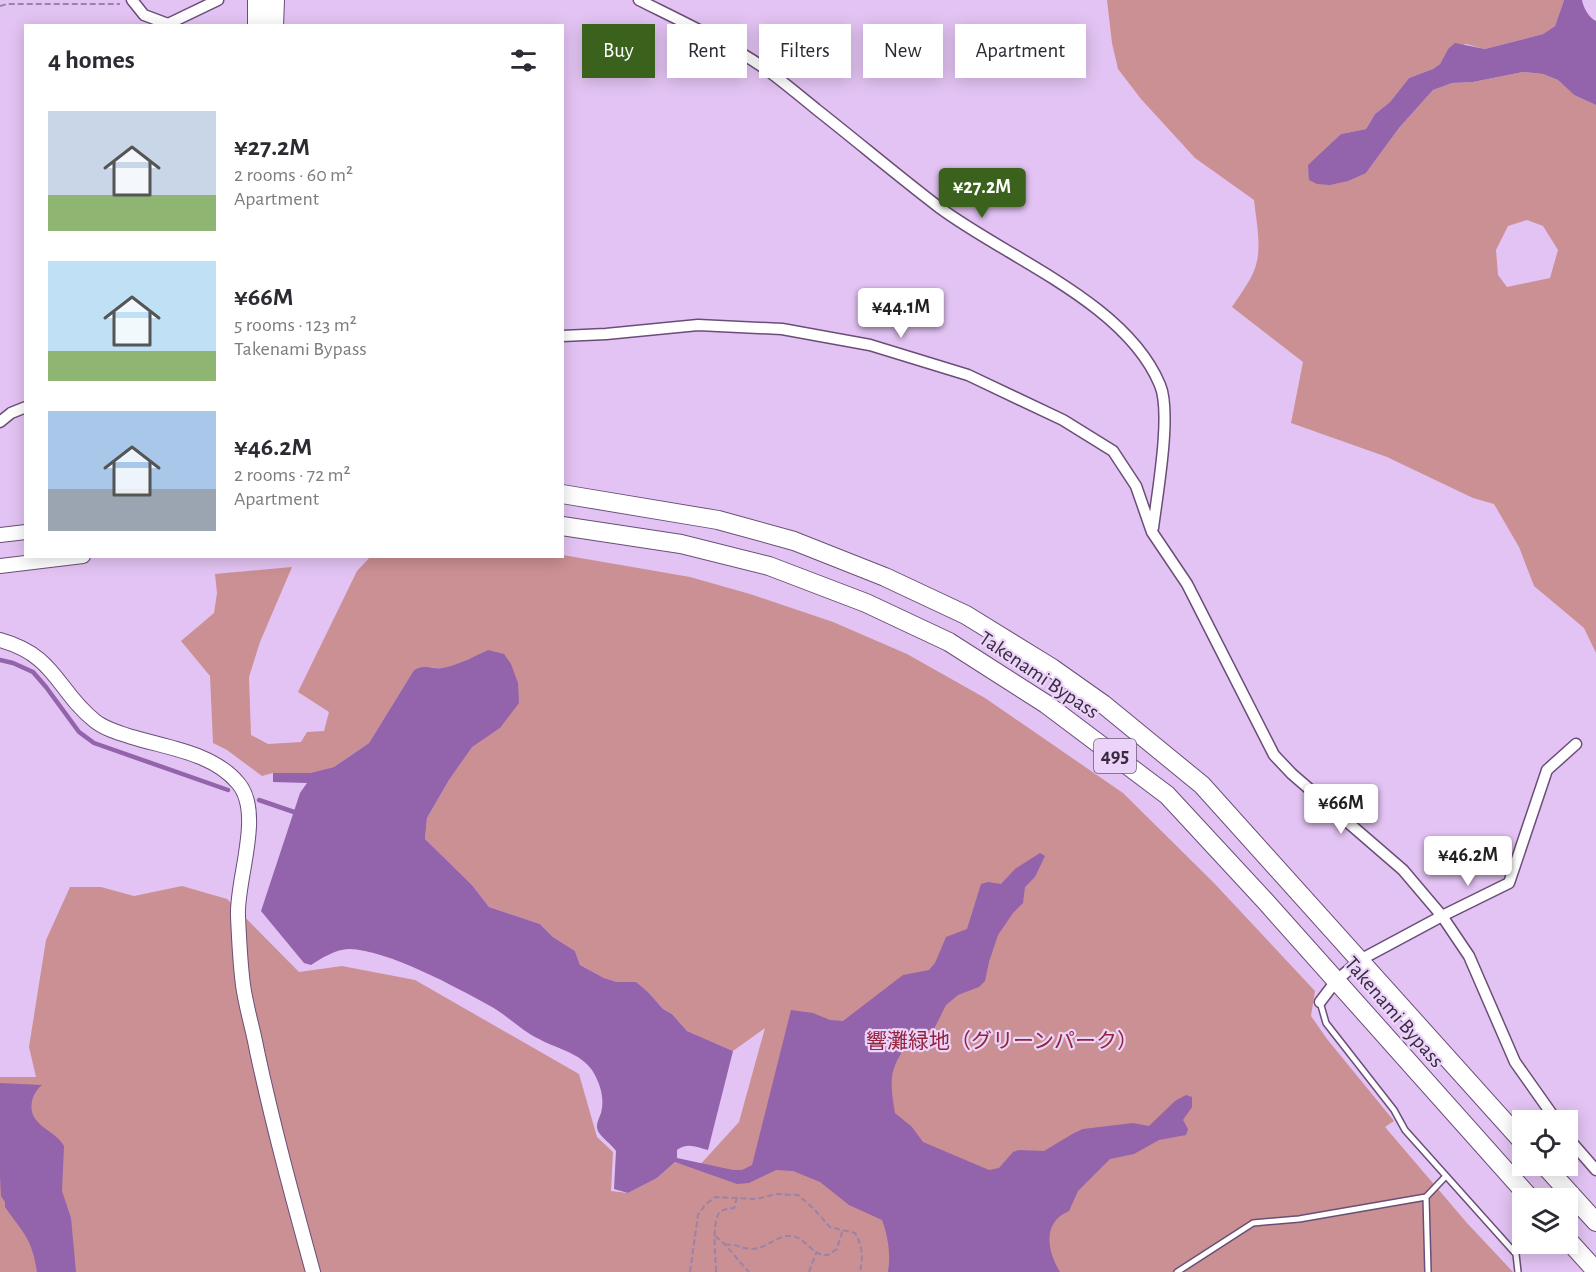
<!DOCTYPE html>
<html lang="en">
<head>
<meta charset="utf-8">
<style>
	body { margin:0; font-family:"Alegreya Sans","Noto Sans JP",sans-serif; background:#f7f7f7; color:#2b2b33; height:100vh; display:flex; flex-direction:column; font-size:22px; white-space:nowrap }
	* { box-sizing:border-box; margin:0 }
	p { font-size:20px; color:#7c7c81 }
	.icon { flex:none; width:33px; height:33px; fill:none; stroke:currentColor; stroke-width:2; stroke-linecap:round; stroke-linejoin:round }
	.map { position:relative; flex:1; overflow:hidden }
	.side { position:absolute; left:24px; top:24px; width:540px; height:534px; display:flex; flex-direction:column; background:#fff; border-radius:0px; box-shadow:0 3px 15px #0003 }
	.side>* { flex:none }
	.guide { position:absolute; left:582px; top:24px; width:570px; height:54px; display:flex; gap:12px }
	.controls { position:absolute; left:1512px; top:1110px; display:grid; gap:12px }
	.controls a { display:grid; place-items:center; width:66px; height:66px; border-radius:0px; background:#fff; box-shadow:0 3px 15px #0003; font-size:30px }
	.price { position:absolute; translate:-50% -51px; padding:0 14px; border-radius:6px; background:#fff; color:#222; font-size:20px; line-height:39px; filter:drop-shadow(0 2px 3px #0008) }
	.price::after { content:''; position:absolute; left:50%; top:36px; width:18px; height:14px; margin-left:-9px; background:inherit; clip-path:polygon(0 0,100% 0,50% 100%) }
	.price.selected { background:#3b621d; color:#fff }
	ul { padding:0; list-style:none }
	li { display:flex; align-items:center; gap:18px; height:150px; padding:0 24px }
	li span { display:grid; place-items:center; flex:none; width:168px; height:120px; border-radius:0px; color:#555 }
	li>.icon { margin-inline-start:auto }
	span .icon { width:72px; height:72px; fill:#fffc; stroke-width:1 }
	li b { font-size:26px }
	h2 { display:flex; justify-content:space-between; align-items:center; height:72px; padding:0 24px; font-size:26px }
	.tag { padding:0 21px; border-radius:0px; background:#fff; box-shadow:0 3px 15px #0003; font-size:21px; line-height:54px }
	.tag.selected { background:#3b621d; color:#fff }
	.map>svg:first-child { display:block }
	.green { fill:#cb9094; fill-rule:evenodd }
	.water { fill:#9363ab }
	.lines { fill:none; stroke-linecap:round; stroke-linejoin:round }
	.stream { stroke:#9363ab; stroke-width:4.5 }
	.service-casing { stroke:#6a4e78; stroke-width:8 }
	.minor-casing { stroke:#6a4e78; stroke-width:13 }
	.tertiary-casing { stroke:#6a4e78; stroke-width:16 }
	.trunk-casing { stroke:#6a4e78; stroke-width:20 }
	.path { stroke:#9b83a6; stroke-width:2; stroke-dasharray:6 3; stroke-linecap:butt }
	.service { stroke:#fff; stroke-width:5 }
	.minor { stroke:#fff; stroke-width:10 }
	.tertiary { stroke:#fff; stroke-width:14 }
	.trunk { stroke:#fff; stroke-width:18 }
	.labels { text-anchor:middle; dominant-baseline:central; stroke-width:4.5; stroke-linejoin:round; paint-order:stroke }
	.shield { fill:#ecd3fa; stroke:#6e5d76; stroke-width:1.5 }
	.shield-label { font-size:20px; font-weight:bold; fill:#382b3e }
	.street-label { font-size:21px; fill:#382b3e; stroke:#ecd3fa }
	.park-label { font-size:21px; fill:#95243b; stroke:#ecd3fa }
</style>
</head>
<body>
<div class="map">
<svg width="1596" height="1272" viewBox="0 0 1596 1272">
	<rect width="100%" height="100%" fill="#e3c3f3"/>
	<path class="green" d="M1107 0H1564L1555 26 1543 34 1485 49 1466 44 1448 49 1440 64 1433 69 1409 78 1390 102 1375 114 1366 129 1341 134 1333 142 1366 173 1399 128 1433 90 1452 83 1473 82 1523 72 1543 74 1558 80 1574 95 1596 105V653L1584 628 1534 586 1519 547 1494 504 1473 498 1387 457 1291 423 1303 362 1232 307C1241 293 1254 277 1257 261 1261 242 1256 219 1254 200L1195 158 1141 99 1118 69 1112 43ZM1527 220 1543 226 1558 250 1550 278 1507 287 1498 275 1496 250 1508 226Z
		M563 555 690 577 750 594 833 622 907 654 985 698 1123 793 1214 883 1315 991 1311 1016 1327 1039 1394 1121 1385 1127 1467 1223 1513 1272H0V1077H36L29 1047 46 940 70 887H101L134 896 182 886 227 899 299 972 342 966 415 980 579 1074 597 1137 613 1152 611 1191 628 1193 657 1178 675 1162 697 1168 739 1122 765 1028 733 1051 687 1031 672 1014 663 1009 649 993 636 983 617 982 604 978 580 965 575 951 553 937 540 924 489 907 472 885 425 839 427 818 449 780 472 746 500 728 471 658C461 663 450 669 438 668 427 668 426 664 414 670L369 743 334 767 310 773H273L262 776 227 750 213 743 210 676 181 641 214 613 217 593 215 574 292 567 260 642 249 677 251 735 268 744 301 742 307 732 324 731 329 712 298 692 357 571 370 557 562 556Z"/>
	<path class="water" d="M1564 0H1582C1583 7 1589 18 1596 21V105L1574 95 1558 80 1543 74 1523 72 1473 82 1452 83 1433 90 1399 128 1366 173 1348 181 1330 185 1317 184 1309 180 1308 165 1341 134 1366 129 1375 114 1390 102 1409 78 1433 69 1440 64 1448 49 1455 43 1485 49 1543 34 1555 26Z
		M488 650 504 654 511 664 518 683 519 703 500 728 472 747 449 780 427 818 425 839 472 885 489 907 540 924 553 937 575 951 580 965 604 978 617 982H636L649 993 663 1009 672 1014 687 1031 733 1051 708 1150C697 1147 687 1142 677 1150V1158L733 1170H742L752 1165 791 1010 813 1013 830 1020 843 1021 903 975 929 970 935 963 946 937 967 929 981 884 988 882 1001 884 1015 869 1040 853 1045 856 1035 877 1025 887 1023 903 1013 913 998 935 989 962 985 981 979 987 958 995 946 1005 934 1029 915 1033C891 1067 888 1072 895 1113L912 1127 923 1142 989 1170 999 1168 1013 1152 1019 1150 1044 1151 1074 1133 1083 1129 1133 1123 1149 1126 1175 1101 1186 1095 1192 1097V1107L1183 1120 1188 1129 1186 1135 1159 1140 1134 1154 1110 1159 1078 1191 1069 1211C1042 1222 1047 1251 1060 1272H888C891 1255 888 1236 882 1220L849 1205 820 1182 793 1171 776 1170 749 1183 737 1184 675 1162 657 1178 628 1193 614 1189 616 1151C612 1145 600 1136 598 1131 595 1125 599 1119 601 1113 605 1098 600 1083 592 1070 580 1053 558 1049 541 1040 523 1032 509 1017 492 1007 456 987 388 950 349 949 336 949 322 958 311 965L304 963 261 911 300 793 307 783 273 782V773H310L334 767 369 743 414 670C427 663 430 670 442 668 459 665 473 657 488 650Z
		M0 1083 42 1085C37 1089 34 1094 32 1101 27 1126 55 1129 64 1146L62 1191 71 1218 76 1272H37C32 1238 23 1233 5 1207V1202L1 1196 0 1176Z"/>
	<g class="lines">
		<path class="stream" d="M0 660 13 663 33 672 46 687 79 732 94 743 228 790
			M259 800 294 812"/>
		<defs>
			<path id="service" d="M1320 1002 1326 1023 1394 1110 1405 1130 1516 1254 1518 1272
				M1177 1272 1253 1223 1299 1219 1426 1197
				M1428 1272 1426 1197 1446 1176"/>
			<path id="minor" d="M132 0 144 15 168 24 218 0
				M639 0C681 21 724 41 763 67 781 80 799 95 816 109 858 142 898 176 940 208 1009 259 1126 303 1160 385 1172 413 1157 495 1153 528
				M562 336 606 334 698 325 782 329 870 345 968 375 1063 420 1113 451 1136 486 1152 532 1187 584 1274 755 1292 774 1403 870 1442 916 1469 956 1515 1062 1556 1120
				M0 422 11 413 26 407
				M1320 1002 1336 981 1360 960 1442 916 1509 883 1547 770 1576 744
				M1568 1138 1596 1170"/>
			<path id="tertiary" d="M0 535 26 532
				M0 566 83 556
				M0 640C57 656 56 690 95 721 105 729 119 733 132 737 168 748 213 753 238 783 264 813 236 880 238 916 239 939 240 962 243 985 246 1007 253 1029 257 1051 273 1126 293 1199 313 1272"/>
			<path id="trunk" d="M257 26V0
				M274 26 275 0
				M562 494 718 520 794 541 885 577 966 615 1052 668 1103 704 1202 785 1522 1141
				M562 526 681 544 769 566 866 603 949 642 1046 704 1167 795 1267 903 1530 1198
				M1545 1166 1596 1222
				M1568 1240 1596 1271"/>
		</defs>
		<use href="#service" class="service-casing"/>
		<use href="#minor" class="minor-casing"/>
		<use href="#tertiary" class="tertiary-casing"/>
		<use href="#trunk" class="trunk-casing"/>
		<path class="path" d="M0 6 7 4H120
			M715 1236C728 1245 737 1260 749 1272
			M725 1245C735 1243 742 1249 752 1249 766 1249 778 1234 792 1236 807 1238 811 1256 828 1255L837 1249 843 1229
			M690 1272 698 1215 705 1205 715 1197 757 1199 776 1194 798 1195 813 1208 830 1227 855 1233C863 1247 863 1257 860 1272
			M716 1272C716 1259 711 1221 720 1212 723 1209 729 1209 734 1208L737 1197
			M809 1272 816 1253"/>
		<use href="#service" class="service"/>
		<use href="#minor" class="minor"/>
		<use href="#tertiary" class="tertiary"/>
		<use href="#trunk" class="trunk"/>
	</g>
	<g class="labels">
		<rect class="shield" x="1094" y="739" width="42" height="34" rx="4.5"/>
		<g class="shield-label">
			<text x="1115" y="756">495</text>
		</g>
		<g class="street-label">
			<text transform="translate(1039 675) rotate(34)">Takenami Bypass</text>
			<text transform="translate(1394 1012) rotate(49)">Takenami Bypass</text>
		</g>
		<g class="park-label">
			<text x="1002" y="1041">響灘緑地（グリーンパーク）</text>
		</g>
	</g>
</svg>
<div class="controls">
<a><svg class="icon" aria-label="locate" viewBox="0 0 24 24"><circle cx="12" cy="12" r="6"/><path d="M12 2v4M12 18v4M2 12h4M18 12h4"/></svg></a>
<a><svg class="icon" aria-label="layers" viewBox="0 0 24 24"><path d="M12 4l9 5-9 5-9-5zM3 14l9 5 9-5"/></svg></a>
</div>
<b class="price selected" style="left:982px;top:219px">¥27.2M</b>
<b class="price" style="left:901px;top:339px">¥44.1M</b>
<b class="price" style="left:1341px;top:835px">¥66M</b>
<b class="price" style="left:1468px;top:887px">¥46.2M</b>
<div class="guide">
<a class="tag selected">Buy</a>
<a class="tag">Rent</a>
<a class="tag">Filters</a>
<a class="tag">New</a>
<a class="tag">Apartment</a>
</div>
<section class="side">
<h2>4 homes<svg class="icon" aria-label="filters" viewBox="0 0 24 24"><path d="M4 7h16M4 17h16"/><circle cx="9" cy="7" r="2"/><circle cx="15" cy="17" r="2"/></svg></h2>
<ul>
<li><span style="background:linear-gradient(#c9d6e8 70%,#8fb573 0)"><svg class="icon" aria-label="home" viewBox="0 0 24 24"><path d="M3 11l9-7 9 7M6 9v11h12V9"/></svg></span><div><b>¥27.2M</b><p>2 rooms · 60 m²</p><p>Apartment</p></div></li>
<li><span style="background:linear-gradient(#bfe0f5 75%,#8fb573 0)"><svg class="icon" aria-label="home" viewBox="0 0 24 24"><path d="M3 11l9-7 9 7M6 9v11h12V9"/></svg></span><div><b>¥66M</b><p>5 rooms · 123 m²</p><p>Takenami Bypass</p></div></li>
<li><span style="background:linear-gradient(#a9c7e8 65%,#9aa5b1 0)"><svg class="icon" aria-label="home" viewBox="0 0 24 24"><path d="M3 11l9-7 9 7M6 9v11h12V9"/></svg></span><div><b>¥46.2M</b><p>2 rooms · 72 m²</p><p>Apartment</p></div></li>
</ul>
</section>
</div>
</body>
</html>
